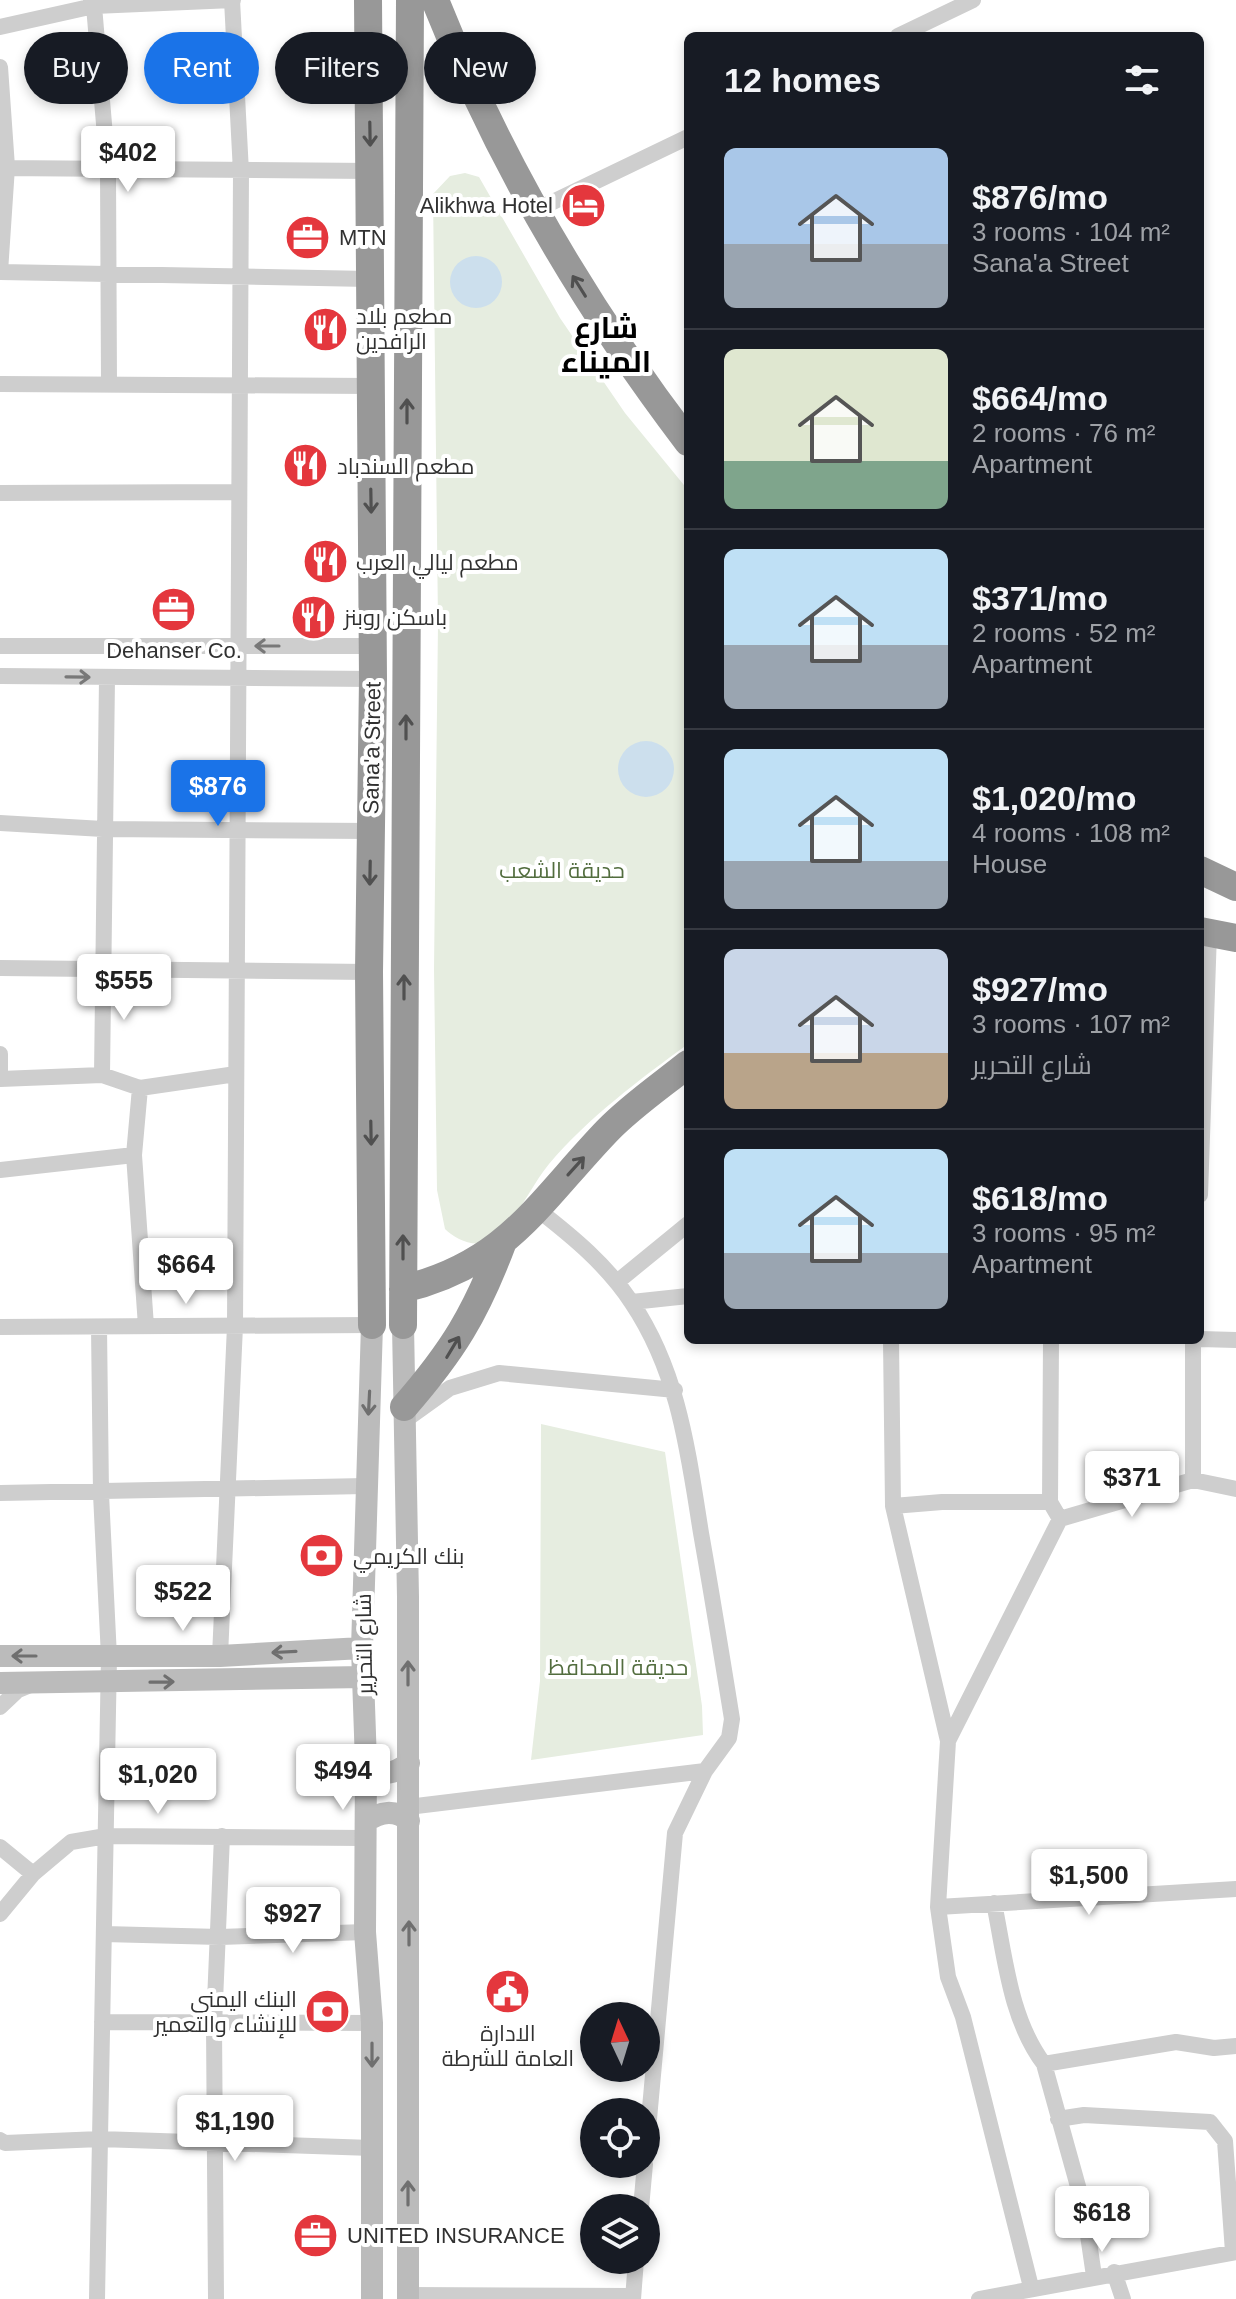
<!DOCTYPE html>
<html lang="en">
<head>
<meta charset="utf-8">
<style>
	body { margin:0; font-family:Helvetica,Cairo,sans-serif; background:#242831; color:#f1f3f6; height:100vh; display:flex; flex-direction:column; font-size:30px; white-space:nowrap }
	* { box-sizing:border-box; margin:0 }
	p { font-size:26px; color:#9ea1a6 }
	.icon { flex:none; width:44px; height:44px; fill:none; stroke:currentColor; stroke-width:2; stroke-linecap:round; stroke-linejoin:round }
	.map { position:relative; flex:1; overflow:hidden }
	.side { position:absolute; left:684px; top:32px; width:520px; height:1312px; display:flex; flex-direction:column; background:#171b24; border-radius:12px; box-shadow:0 4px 12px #0003 }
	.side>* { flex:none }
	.hud { position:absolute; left:24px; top:32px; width:540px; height:72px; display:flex; gap:16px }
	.needle { width:52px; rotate:356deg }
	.tools { position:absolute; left:580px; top:2002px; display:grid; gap:16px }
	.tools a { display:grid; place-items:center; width:80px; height:80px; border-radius:50%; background:#171b24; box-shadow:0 4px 12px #0003; font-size:40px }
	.price { position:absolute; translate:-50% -68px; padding:0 18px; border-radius:8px; background:#fff; color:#222; font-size:26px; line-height:52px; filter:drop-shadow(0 2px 4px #0008) }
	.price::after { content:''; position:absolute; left:50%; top:48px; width:24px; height:18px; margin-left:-12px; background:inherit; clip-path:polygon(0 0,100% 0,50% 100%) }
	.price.selected { background:#1a73e8; color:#fff }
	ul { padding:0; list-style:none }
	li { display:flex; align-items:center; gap:24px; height:200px; padding:0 40px }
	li+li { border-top:2px solid #363941 }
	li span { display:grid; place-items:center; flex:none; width:224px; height:160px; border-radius:12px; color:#555 }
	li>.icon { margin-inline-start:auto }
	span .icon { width:96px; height:96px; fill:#fffc; stroke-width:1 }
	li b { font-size:34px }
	h2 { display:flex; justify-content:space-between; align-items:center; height:96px; padding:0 40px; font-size:34px }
	.pill { padding:0 28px; border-radius:36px; background:#171b24; box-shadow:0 4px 12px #0003; font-size:28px; line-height:72px }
	.pill.selected { background:#1a73e8; color:#fff }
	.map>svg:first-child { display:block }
	.green { fill:#e6ede0 }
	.water { fill:#ccdfed }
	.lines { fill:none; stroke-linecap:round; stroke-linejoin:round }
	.street { stroke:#cecece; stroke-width:16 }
	.secondary { stroke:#bbb; stroke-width:22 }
	.highway { stroke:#989898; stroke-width:28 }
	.oneway { stroke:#505050 }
	.oneway2 { stroke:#787878 }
	.oneway3 { stroke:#6f6f6f }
	.labels { text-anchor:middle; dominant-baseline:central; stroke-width:8; stroke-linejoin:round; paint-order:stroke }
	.poi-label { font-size:22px; fill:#313131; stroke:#fff; text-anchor:start }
	.street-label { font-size:22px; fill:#313131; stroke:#fff }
	.park-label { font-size:22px; fill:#526d3e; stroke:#fff }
	.district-label { font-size:30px; font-weight:bold; fill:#000; stroke:#fff }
</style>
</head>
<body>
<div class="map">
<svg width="1236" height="2299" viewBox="0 0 1236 2299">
	<rect width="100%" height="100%" fill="#fff"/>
	<path class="green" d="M465 173 479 177 560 318 625 413 688 490V1044C639 1080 589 1117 549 1164 529 1188 517 1223 489 1240 475 1249 455 1239 445 1229L437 1190 434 969 438 623 433 194 450 176Z
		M541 1424 665 1452 702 1706 703 1735 531 1760 540 1681Z"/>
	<path class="water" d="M450 282a26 26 0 1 1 52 0a26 26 0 1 1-52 0Z
		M618 769a28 28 0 1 1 56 0a28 28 0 1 1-56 0Z"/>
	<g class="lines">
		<path class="street" d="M91 0 94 6 108 171 109 385
			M0 27 94 6 233 0
			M898 36 973 0
			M0 67 7 167 0 272
			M0 168 371 171
			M532 212 688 137
			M0 272 369 279
			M0 384 370 386
			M0 493 239 492
			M0 646H373
			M0 676 373 679
			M0 823 103 829 371 831
			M0 968 369 972
			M0 1054V1079
			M102 1075 107 678
			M0 1079 102 1075 140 1088 236 1074
			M140 1088 134 1155 146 1326
			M0 1170 134 1155
			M1200 1195 1209 933
			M537 1209C573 1237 607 1265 632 1303 679 1373 688 1452 701 1533 712 1595 722 1657 732 1719L729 1738 705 1771 675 1833 646 2152
			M617 1282 688 1224
			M632 1302 688 1296
			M0 1327 372 1325
			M1200 1339 1236 1340
			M891 1340 893 1506 948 1741 938 1907 948 1977 963 2017 1031 2287
			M1193 1340V1480L1236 1489
			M411 1416 450 1388 499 1373 675 1390
			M0 1493 365 1486
			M893 1506 942 1502H1050
			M1060 1519 1193 1480
			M220 1656 235 1326 241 172 232 0
			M0 1707 18 1690 30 1685
			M948 1741 1060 1519 1050 1502 1051 1340
			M408 1807 705 1771
			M0 1847 33 1874
			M994 1903C1005 1957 1010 2019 1044 2064L1084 2208 1094 2276
			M938 1907 1236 1889
			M0 1914 33 1874 71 1842 106 1836 365 1838
			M104 1934 220 1937 365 1932
			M102 2022 372 2023
			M1044 2064 1176 2042 1214 2048 1236 2046
			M1058 2119 1084 2115 1210 2122 1225 2141 1233 2252
			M0 2140 5 2143 100 2139 372 2148
			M641 2208 645 2164
			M1114 2272 1123 2299
			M408 2295 633 2296
			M97 2299 109 1657 101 1494 99 1327
			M216 2299 214 2025 222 1836
			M633 2299 636 2260
			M979 2299 1236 2252"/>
		<path class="secondary" d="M372 1325 362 1648 366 1763 365 1932 372 2023V2299
			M403 1325 408 1597V2299
			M0 1656H220L362 1648
			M0 1683 364 1677
			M366 1763C382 1777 392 1775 409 1763
			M366 1822C380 1811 395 1809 409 1821"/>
		<path class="highway" d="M368 0 373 679 369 972 372 1325
			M435 0C499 161 583 304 688 442
			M1200 870 1236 887
			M1200 931 1236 938
			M403 1289C507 1264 538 1203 607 1131 631 1106 662 1085 688 1064
			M403 1325 410 0
			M404 1407C453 1351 476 1313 502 1244"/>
	</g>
	<defs><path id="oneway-shaft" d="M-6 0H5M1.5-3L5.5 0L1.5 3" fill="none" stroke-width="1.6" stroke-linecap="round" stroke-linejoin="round" transform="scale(2)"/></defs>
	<g class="oneway">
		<use href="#oneway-shaft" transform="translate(370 134) rotate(89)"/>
		<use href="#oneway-shaft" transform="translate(579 286) rotate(-122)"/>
		<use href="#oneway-shaft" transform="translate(407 411) rotate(-90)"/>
		<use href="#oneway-shaft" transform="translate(371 501) rotate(89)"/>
		<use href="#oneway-shaft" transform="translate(406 727) rotate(-90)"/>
		<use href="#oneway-shaft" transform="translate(370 873) rotate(91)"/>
		<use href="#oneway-shaft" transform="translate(404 987) rotate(-90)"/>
		<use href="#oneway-shaft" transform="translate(371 1133) rotate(89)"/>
		<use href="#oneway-shaft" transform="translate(576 1166) rotate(-48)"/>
		<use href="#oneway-shaft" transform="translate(403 1247) rotate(-90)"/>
		<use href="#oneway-shaft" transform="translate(453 1347) rotate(-59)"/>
	</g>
	<g class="oneway2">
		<use href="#oneway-shaft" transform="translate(267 646) rotate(-180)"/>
		<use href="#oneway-shaft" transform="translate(78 677) rotate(1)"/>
	</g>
	<g class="oneway3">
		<use href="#oneway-shaft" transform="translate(369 1403) rotate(93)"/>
		<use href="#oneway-shaft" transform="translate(284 1652) rotate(177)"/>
		<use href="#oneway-shaft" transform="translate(24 1656) rotate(-180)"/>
		<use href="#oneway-shaft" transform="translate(408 1673) rotate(-90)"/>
		<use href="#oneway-shaft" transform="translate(162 1682) rotate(-1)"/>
		<use href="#oneway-shaft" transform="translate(409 1933) rotate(-90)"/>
		<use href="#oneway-shaft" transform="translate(372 2055) rotate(90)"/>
		<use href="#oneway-shaft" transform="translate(408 2193) rotate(-90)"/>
	</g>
	<defs>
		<symbol id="hotel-disc" viewBox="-11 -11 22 22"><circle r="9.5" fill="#e4373d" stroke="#fff"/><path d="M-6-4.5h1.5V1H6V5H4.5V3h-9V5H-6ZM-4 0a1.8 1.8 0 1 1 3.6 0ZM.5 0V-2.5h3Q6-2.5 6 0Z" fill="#fff"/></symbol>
		<symbol id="office-disc" viewBox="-11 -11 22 22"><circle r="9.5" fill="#e4373d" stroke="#fff"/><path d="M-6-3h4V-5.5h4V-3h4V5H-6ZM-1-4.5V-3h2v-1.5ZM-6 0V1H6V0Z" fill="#fff"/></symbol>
		<symbol id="restaurant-disc" viewBox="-11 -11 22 22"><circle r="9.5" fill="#e4373d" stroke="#fff"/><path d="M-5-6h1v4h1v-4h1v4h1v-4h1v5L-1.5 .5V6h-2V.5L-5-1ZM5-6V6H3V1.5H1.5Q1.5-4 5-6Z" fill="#fff"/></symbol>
		<symbol id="bank-disc" viewBox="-11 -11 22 22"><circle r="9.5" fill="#e4373d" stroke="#fff"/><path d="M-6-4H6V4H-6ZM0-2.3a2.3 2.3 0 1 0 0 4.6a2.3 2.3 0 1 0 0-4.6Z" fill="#fff"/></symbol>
		<symbol id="civic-disc" viewBox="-11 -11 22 22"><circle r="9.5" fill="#e4373d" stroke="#fff"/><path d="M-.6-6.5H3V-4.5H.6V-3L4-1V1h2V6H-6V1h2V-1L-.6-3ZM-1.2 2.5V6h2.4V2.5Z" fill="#fff"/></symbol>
	</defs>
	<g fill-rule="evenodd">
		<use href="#hotel-disc" x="558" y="180" width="51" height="51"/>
		<use href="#office-disc" x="282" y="212" width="51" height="51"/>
		<use href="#restaurant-disc" x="300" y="304" width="51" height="51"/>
		<use href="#restaurant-disc" x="280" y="440" width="51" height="51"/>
		<use href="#restaurant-disc" x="300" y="536" width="51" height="51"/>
		<use href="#office-disc" x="148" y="584" width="51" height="51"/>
		<use href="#restaurant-disc" x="288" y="592" width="51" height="51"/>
		<use href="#bank-disc" x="296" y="1530" width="51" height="51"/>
		<use href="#civic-disc" x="482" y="1966" width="51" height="51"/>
		<use href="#bank-disc" x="302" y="1986" width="51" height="51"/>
		<use href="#office-disc" x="290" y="2210" width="51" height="51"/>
	</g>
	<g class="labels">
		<g class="poi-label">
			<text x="553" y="205" text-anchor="end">Alikhwa Hotel</text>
			<text x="339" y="237">MTN</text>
			<text x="356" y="316">مطعم بلاد<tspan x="356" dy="25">الرافدين</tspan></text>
			<text x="337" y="466">مطعم السندباد</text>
			<text x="356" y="562">مطعم ليالي العرب</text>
			<text x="344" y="617">باسكن روبنز</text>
			<text x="174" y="650" text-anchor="middle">Dehanser Co.</text>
			<text x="353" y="1556">بنك الكريمي</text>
			<text x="297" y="1999" text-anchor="end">البنك اليمني<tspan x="297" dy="25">للإنشاء والتعمير</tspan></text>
			<text x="508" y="2033" text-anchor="middle">الادارة<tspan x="508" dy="25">العامة للشرطة</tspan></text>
			<text x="347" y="2235">UNITED INSURANCE</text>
		</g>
		<g class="street-label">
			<text transform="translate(372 748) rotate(-89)">Sana'a Street</text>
			<text transform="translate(364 1644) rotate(-91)">شارع التحرير</text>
		</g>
		<g class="park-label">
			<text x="562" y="870">حديقة الشعب</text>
			<text x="618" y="1667">حديقة المحافظ</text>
		</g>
		<g class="district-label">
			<text x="606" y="327">شارع<tspan x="606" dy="34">الميناء</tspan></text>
		</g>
	</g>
</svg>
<div class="tools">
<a><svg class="needle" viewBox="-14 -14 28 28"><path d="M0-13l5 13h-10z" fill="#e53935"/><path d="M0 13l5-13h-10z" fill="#9ea1a6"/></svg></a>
<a><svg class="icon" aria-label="locate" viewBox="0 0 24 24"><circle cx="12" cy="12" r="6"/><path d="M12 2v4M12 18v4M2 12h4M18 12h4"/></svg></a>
<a><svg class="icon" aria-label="layers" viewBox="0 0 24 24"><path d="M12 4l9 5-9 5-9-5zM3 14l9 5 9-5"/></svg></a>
</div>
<b class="price" style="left:128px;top:194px">$402</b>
<b class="price selected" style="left:218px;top:828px">$876</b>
<b class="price" style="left:124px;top:1022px">$555</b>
<b class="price" style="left:186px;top:1306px">$664</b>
<b class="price" style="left:1132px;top:1519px">$371</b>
<b class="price" style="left:183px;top:1633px">$522</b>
<b class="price" style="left:343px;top:1812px">$494</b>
<b class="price" style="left:158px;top:1816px">$1,020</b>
<b class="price" style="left:1089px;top:1917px">$1,500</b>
<b class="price" style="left:293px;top:1955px">$927</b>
<b class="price" style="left:235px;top:2163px">$1,190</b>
<b class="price" style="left:1102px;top:2254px">$618</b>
<div class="hud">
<a class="pill">Buy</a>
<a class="pill selected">Rent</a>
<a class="pill">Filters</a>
<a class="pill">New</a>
</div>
<section class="side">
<h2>12 homes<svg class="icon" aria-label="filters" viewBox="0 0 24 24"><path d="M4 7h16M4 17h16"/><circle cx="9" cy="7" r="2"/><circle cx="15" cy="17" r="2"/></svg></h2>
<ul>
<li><span style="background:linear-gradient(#a9c7e8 60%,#9aa5b1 0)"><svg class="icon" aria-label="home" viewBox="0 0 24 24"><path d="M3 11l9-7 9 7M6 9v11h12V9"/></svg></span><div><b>$876/mo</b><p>3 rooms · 104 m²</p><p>Sana'a Street</p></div></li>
<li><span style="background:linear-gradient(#dfe7d0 70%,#7fa58c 0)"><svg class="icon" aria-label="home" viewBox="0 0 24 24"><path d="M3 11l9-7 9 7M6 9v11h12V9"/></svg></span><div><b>$664/mo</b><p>2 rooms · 76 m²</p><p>Apartment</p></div></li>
<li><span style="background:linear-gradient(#bfe0f5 60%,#9aa5b1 0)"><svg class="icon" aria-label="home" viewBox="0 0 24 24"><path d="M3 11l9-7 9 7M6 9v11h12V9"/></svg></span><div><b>$371/mo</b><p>2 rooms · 52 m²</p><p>Apartment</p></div></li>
<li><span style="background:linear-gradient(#bfe0f5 70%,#9aa5b1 0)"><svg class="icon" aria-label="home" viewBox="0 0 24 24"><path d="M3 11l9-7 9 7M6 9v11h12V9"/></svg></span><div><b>$1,020/mo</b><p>4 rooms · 108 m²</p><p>House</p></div></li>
<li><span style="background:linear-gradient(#c9d6e8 65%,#b9a48a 0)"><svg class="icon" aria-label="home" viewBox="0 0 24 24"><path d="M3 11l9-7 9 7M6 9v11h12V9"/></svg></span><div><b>$927/mo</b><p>3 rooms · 107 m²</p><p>شارع التحرير</p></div></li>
<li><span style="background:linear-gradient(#bfe0f5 65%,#9aa5b1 0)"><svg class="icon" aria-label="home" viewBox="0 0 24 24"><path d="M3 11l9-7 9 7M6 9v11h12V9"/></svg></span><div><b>$618/mo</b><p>3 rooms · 95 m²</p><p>Apartment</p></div></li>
</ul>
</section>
</div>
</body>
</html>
